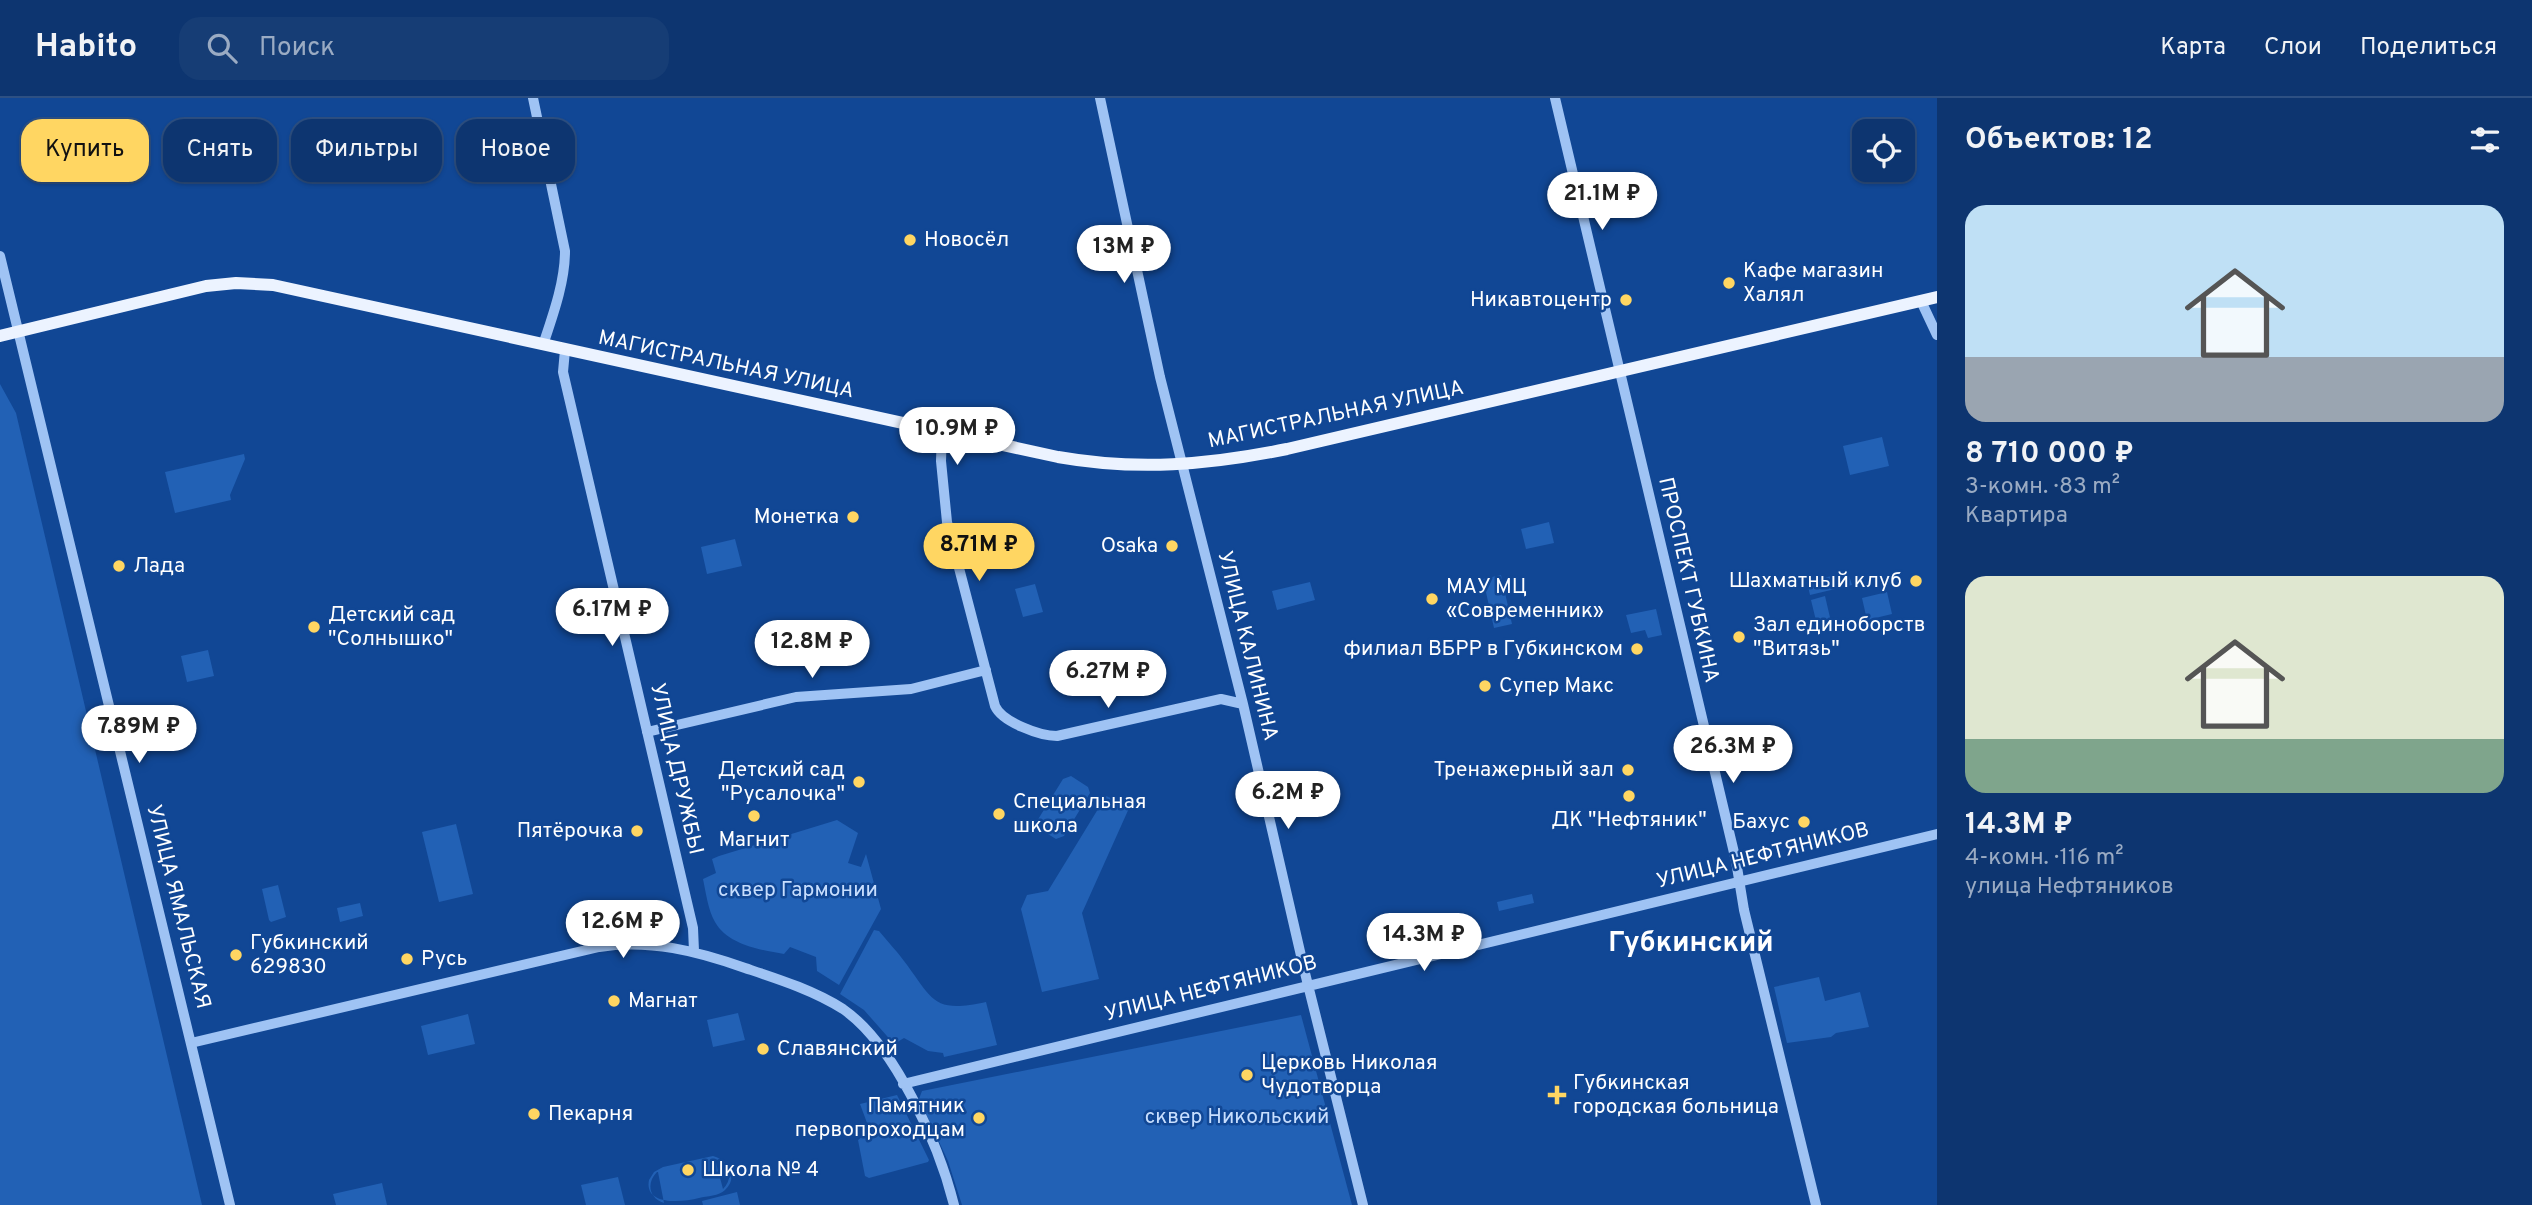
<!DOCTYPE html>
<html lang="ru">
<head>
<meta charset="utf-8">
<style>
	body { margin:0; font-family:Overpass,sans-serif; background:#163d75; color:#f1f3f6; height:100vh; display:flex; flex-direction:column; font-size:26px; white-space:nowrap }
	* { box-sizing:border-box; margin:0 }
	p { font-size:23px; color:#9aabc3 }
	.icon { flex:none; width:38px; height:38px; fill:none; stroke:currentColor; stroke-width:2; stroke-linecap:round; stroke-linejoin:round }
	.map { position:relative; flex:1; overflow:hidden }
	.sheet { display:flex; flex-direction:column; background:#0d3570; width:595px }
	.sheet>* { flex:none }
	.hud { position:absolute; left:21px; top:21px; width:665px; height:63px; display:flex; gap:14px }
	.fabs { position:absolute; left:1852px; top:21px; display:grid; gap:14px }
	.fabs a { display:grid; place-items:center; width:63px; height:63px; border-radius:14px; background:#0d3570; box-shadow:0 2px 5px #0004,0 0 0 2px #2d5083; font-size:35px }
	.price { position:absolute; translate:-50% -60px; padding:0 16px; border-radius:24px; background:#fff; color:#222; font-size:23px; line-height:46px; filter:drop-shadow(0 2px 4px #0008) }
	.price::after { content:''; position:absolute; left:50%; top:42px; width:21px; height:16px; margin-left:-10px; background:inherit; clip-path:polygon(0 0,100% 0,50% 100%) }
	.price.on { background:#ffd662; color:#111 }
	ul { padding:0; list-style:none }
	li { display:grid; align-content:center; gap:14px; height:371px; padding:0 28px }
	li span { display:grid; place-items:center; height:217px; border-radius:21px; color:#555 }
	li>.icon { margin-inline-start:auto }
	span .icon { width:126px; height:126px; fill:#fffc; stroke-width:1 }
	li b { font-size:30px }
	h2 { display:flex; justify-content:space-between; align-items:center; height:84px; padding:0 28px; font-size:30px }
	.pill { padding:0 24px; border-radius:21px; background:#0d3570; box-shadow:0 2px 5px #0004,0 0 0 2px #2d5083; font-size:24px; line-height:63px }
	.pill.on { background:#ffd662; color:#111 }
	header { display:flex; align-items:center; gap:42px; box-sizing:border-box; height:98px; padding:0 35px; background:#0d3570; border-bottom:2px solid #2d5083 }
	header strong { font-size:33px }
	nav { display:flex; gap:38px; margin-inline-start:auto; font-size:24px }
	.search { width:490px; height:63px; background:#163d75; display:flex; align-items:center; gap:18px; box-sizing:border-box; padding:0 24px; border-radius:21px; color:#9aabc3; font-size:26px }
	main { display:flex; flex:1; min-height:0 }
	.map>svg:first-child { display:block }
	.green { fill:#2261b5; fill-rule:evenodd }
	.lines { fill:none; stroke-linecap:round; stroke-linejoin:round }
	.minor { stroke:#9fc3f4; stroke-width:10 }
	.major { stroke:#ecf3ff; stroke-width:12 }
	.poi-dot { fill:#ffd662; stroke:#114795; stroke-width:2.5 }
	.labels { text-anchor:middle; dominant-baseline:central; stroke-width:5; stroke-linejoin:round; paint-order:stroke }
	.poi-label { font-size:21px; fill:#fff; stroke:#114795; text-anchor:start }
	.street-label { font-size:21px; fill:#fff; stroke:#114795 }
	.park-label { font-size:21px; fill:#c7defe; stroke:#114795 }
	.district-label { font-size:28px; font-weight:bold; fill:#fff; stroke:#114795 }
</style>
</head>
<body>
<header>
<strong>Habito</strong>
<div class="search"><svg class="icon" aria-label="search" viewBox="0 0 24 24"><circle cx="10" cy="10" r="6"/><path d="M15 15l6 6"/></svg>Поиск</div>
<nav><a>Карта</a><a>Слои</a><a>Поделиться</a></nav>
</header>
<main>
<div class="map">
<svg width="1937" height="1107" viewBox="0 0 1937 1107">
	<rect width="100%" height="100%" fill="#114795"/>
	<path class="green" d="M0 286 16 315 202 1107H0Z
		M1882 339 1889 368 1850 377 1843 348Z
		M244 356 245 361 230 397 231 402 175 415 165 374Z
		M1549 424 1554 445 1526 451 1521 431Z
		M735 441 742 468 707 476 701 449Z
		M1848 474 1852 487 1810 497 1807 484Z
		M1501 477 1512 526 1494 530 1483 481Z
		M1310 484 1315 502 1277 512 1272 493Z
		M1035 486 1043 514 1023 519 1015 491Z
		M1887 494 1892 516 1867 522 1862 500Z
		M1825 498 1832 528 1818 531 1811 502Z
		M1656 511 1662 537 1648 540 1645 532 1631 535 1626 517Z
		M208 552 214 578 187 584 181 558Z
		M1071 678 1088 689 1090 695 1064 738 1056 741 1038 730 1037 723 1063 681Z
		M1106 698 1130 708 1082 815 1099 881 1042 894 1021 811 1027 797 1048 793Z
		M837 722 858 735 848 765 861 769 866 756 881 811 839 887 817 873 816 859 790 849 784 856C761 852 728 847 715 824 708 812 706 795 703 781L716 775 712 761 719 758Z
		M456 726 473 796 439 804 422 734Z
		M278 787 286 819 271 824 269 822 262 791Z
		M1532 796 1534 805 1499 813 1497 804Z
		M360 805 363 818 340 824 337 810Z
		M874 832 879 833C887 843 896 852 904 863 933 901 932 916 986 904L997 947 944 959 943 955 928 953 904 940 894 946 864 912 840 896Z
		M1819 879 1825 903 1860 894 1869 929 1836 935 1831 939 1787 945 1774 889Z
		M738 915 745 942 713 949 707 922Z
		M468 916 475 946 428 957 421 928Z
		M1301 917 1352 1107H962L948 1063 919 1001 922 993Z
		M897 997 929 1062 928 1064 869 1080 865 1078 858 1042 870 1033 860 1006Z
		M713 1058C728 1062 739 1079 725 1092 719 1098 707 1098 699 1100 680 1105 644 1107 649 1082L654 1074 663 1069ZM715 1061C730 1065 734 1080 723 1091ZM657 1074H658L664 1105C649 1100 646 1085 657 1074Z
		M618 1079 625 1107H586L581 1087Z
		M382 1085 387 1107H336L333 1096Z
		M737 1094 740 1107H703L702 1103Z"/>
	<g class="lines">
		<path class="minor" d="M533 0 565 153C565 184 553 217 543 247
			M1100 0 1160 279 1243 606 1305 875 1363 1107
			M1555 0 1736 763 1744 812 1816 1107
			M0 158 230 1107
			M1921 203 1937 237
			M565 252 563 274 693 830 694 853
			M942 334 941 363 947 424 995 608C1002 624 1040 638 1057 638L1221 601 1243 606
			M647 634 796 599 911 591 986 572
			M191 945 599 849C650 841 697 853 745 870 778 881 813 892 843 911 895 947 939 1047 954 1107
			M903 986 1937 736"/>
		<path class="major" d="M0 238 206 188 236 185 273 187 1058 359C1137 373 1209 367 1287 351L1937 199"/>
	</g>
	<g class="poi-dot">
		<circle cx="910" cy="142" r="7"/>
		<circle cx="1729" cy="185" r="7"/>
		<circle cx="1626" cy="202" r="7"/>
		<circle cx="853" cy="419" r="7"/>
		<circle cx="1172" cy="448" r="7"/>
		<circle cx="119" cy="468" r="7"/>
		<circle cx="1916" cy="483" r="7"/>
		<circle cx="1432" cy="501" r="7"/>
		<circle cx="314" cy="529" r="7"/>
		<circle cx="1739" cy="539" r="7"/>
		<circle cx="1637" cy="551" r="7"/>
		<circle cx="1485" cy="588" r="7"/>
		<circle cx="1628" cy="672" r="7"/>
		<circle cx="859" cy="684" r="7"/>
		<circle cx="1629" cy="698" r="7"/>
		<circle cx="999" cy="716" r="7"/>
		<circle cx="754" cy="718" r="7"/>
		<circle cx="1804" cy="724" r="7"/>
		<circle cx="637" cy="733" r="7"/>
		<circle cx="236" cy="857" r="7"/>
		<circle cx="407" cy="861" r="7"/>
		<circle cx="614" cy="903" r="7"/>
		<circle cx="763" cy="951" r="7"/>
		<circle cx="1247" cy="977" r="7"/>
		<path d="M1553.5 986.5h7v7h7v7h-7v7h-7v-7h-7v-7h7z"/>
		<circle cx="534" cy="1016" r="7"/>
		<circle cx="979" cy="1020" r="7"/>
		<circle cx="688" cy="1072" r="7"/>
	</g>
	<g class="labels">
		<g class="poi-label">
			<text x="924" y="142">Новосёл</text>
			<text x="1743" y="173">Кафе магазин<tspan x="1743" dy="24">Халял</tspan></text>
			<text x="1612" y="202" text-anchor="end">Никавтоцентр</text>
			<text x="839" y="419" text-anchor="end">Монетка</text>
			<text x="1158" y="448" text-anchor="end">Osaka</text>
			<text x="133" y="468">Лада</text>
			<text x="1902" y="483" text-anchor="end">Шахматный клуб</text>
			<text x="1446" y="489">МАУ МЦ<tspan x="1446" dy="24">«Современник»</tspan></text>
			<text x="328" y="517">Детский сад<tspan x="328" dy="24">"Солнышко"</tspan></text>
			<text x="1753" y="527">Зал единоборств<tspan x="1753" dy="24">"Витязь"</tspan></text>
			<text x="1623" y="551" text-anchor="end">филиал ВБРР в Губкинском</text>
			<text x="1499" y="588">Супер Макс</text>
			<text x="845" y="672" text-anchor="end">Детский сад<tspan x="845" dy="24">"Русалочка"</tspan></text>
			<text x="1614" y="672" text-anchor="end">Тренажерный зал</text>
			<text x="1013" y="704">Специальная<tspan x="1013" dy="24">школа</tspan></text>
			<text x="1629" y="722" text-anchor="middle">ДК "Нефтяник"</text>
			<text x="1790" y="724" text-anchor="end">Бахус</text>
			<text x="623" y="733" text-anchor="end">Пятёрочка</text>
			<text x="754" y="742" text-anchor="middle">Магнит</text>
			<text x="250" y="845">Губкинский<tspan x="250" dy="24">629830</tspan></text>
			<text x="421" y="861">Русь</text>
			<text x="628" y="903">Магнат</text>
			<text x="777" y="951">Славянский</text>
			<text x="1261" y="965">Церковь Николая<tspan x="1261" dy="24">Чудотворца</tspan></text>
			<text x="1573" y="985">Губкинская<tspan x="1573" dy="24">городская больница</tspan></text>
			<text x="965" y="1008" text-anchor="end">Памятник<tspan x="965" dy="24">первопроходцам</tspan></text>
			<text x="548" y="1016">Пекарня</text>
			<text x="702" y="1072">Школа № 4</text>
		</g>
		<g class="street-label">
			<text transform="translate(726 267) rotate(12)">МАГИСТРАЛЬНАЯ УЛИЦА</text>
			<text transform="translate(1336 317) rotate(-12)">МАГИСТРАЛЬНАЯ УЛИЦА</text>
			<text transform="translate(1688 482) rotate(77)">ПРОСПЕКТ ГУБКИНА</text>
			<text transform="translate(1247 548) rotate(76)">УЛИЦА КАЛИНИНА</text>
			<text transform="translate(676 671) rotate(77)">УЛИЦА ДРУЖБЫ</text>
			<text transform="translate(1763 758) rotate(-14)">УЛИЦА НЕФТЯНИКОВ</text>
			<text transform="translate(178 809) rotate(76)">УЛИЦА ЯМАЛЬСКАЯ</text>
			<text transform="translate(1211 891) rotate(-14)">УЛИЦА НЕФТЯНИКОВ</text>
		</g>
		<g class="park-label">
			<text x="798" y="792">сквер Гармонии</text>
			<text x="1237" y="1019">сквер Никольский</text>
		</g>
		<g class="district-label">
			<text x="1691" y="846">Губкинский</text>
		</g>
	</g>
</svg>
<div class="fabs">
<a><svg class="icon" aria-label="locate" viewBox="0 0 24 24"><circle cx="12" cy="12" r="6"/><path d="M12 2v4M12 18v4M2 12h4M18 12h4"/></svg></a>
</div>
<b class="price" style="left:1602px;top:134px">21.1M ₽</b>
<b class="price" style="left:1124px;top:187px">13M ₽</b>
<b class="price" style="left:957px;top:369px">10.9M ₽</b>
<b class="price on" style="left:979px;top:485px">8.71M ₽</b>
<b class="price" style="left:612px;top:550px">6.17M ₽</b>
<b class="price" style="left:812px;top:582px">12.8M ₽</b>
<b class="price" style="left:1108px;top:612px">6.27M ₽</b>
<b class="price" style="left:139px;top:667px">7.89M ₽</b>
<b class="price" style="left:1733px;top:687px">26.3M ₽</b>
<b class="price" style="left:1288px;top:733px">6.2M ₽</b>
<b class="price" style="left:623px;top:862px">12.6M ₽</b>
<b class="price" style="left:1424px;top:875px">14.3M ₽</b>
<div class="hud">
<a class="pill on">Купить</a>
<a class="pill">Снять</a>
<a class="pill">Фильтры</a>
<a class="pill">Новое</a>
</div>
</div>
<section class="sheet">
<h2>Объектов: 12<svg class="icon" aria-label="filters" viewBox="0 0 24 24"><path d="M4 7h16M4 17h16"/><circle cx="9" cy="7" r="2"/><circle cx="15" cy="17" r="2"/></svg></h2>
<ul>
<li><span style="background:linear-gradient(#bfe0f5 70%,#9aa5b1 0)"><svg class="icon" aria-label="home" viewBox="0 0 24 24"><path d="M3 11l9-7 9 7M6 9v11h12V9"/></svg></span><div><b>8 710 000 ₽</b><p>3-комн. · 83 m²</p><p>Квартира</p></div></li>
<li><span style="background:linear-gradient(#dfe7d0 75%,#7fa58c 0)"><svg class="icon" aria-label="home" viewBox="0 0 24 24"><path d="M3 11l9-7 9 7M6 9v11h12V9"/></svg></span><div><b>14.3M ₽</b><p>4-комн. · 116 m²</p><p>улица Нефтяников</p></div></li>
</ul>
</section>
</main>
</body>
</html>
